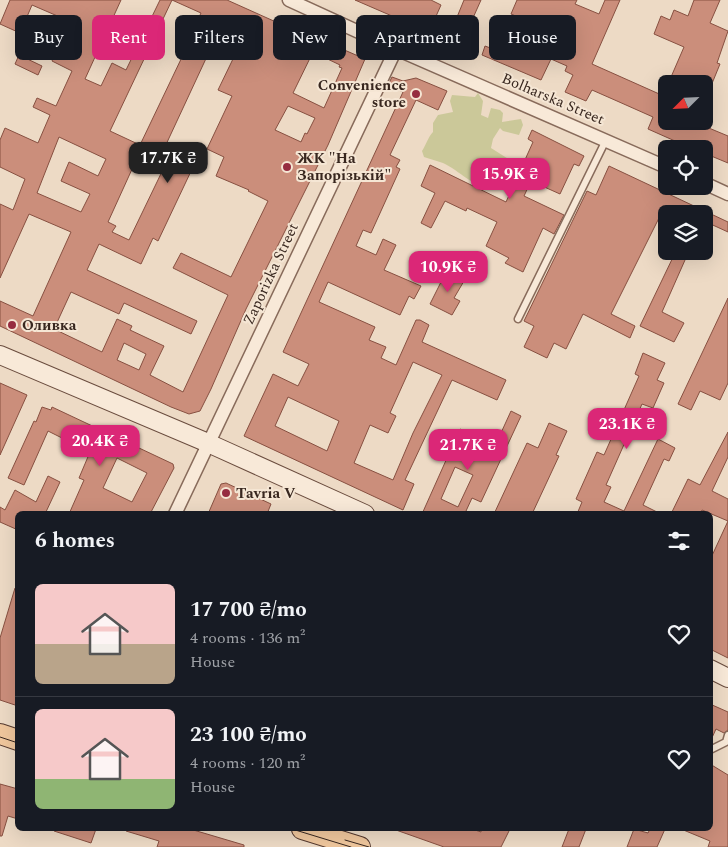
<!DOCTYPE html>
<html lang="en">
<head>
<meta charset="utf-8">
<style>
	body { margin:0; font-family:Spectral,serif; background:#242831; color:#f1f3f6; height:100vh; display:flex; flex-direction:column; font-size:19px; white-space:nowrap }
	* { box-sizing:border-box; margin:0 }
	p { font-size:16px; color:#9ea1a6 }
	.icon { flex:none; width:28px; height:28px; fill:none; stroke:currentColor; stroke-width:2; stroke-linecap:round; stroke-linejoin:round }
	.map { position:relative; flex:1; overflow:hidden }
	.drawer { position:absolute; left:15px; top:511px; width:698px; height:320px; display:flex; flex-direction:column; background:#171b24; border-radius:8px; box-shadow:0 5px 20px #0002 }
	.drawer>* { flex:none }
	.banner { position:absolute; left:15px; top:15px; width:699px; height:45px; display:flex; gap:10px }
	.needle { width:32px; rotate:246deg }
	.tools { position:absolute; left:658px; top:75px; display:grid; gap:10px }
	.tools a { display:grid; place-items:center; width:55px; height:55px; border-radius:8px; background:#171b24; box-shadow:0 5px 20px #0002; font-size:25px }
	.price { position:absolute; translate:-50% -42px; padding:0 11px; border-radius:10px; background:#db2777; color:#fff; font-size:16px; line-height:32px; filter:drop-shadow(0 1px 2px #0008) }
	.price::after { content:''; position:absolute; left:50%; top:30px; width:15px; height:11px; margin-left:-8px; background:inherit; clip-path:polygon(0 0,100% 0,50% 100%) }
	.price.active { background:#222; color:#fff }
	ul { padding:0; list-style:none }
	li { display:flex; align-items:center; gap:15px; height:125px; padding:0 20px }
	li+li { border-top:1px solid #363941 }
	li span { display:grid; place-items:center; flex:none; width:140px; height:100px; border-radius:8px; color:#555 }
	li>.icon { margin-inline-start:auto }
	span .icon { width:60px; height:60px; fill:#fffc; stroke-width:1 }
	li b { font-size:21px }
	h2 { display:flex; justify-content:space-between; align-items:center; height:60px; padding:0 20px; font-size:21px }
	.pill { padding:0 18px; border-radius:8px; background:#171b24; box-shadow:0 5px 20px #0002; font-size:18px; line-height:45px }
	.pill.active { background:#db2777; color:#fff }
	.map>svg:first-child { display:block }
	.green { fill:#cbc899 }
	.building { fill:#cb8e7b; stroke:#875041; fill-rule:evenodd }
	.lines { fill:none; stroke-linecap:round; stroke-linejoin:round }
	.service-casing { stroke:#886b5b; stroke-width:9 }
	.minor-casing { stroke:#886b5b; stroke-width:15 }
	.secondary-casing { stroke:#6a4c3e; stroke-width:20 }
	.primary-casing { stroke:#563a2f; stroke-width:22 }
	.service { stroke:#f8e9d8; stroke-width:6 }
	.minor { stroke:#f8e9d8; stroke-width:12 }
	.secondary { stroke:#f8e9d8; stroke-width:18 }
	.primary { stroke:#f0c79d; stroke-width:20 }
	.tram { stroke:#38271f; stroke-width:1 }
	.poi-dot { fill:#962c40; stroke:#f5e6d4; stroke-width:2 }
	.labels { text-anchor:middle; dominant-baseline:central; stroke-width:4; stroke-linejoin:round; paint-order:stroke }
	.poi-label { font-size:15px; font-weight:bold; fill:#38271f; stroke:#f5e6d4; text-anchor:start }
	.street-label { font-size:15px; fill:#38271f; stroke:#f5e6d4 }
</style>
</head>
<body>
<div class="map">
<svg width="728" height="847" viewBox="0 0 728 847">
	<rect width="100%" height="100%" fill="#eddac5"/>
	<path class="green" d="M478 93 483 101 481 115 488 118 491 108 500 110 503 113 502 122 521 119 523 125 519 135 503 131 500 128 493 139 491 148 510 160C511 171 500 177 499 188 478 193 461 171 443 163 437 161 430 159 424 157L422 151C426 145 428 137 433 132V123L438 115 453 112 450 101 452 95 475 97Z"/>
	<path class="building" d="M10 0H121L85 79 101 86 112 63 126 70 160 0H227L316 40 317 38 365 59 328 145 246 309 211 389 200 411 189 414 171 407 0 326V301L33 316 71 232 29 214 0 278V204L13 210 25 179 0 167V140L5 128 38 143 50 115 33 107 37 98 56 106 72 71 52 61 69 21 32 5 20 33 0 24ZM172 0 201 13 181 54 183 55 140 145 110 131ZM223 22 246 32 218 90 232 96 207 149 224 157 216 176 249 190 248 191 268 201 231 277 181 253 173 268 228 295 183 392 150 375 164 346 130 330 132 326 117 319 102 352 54 329 71 292 119 314 124 303 191 334 197 321 87 270 99 244 141 264 153 238 158 241 193 167 170 155 129 240 112 232 116 226 108 222 138 156 143 158 150 145 163 151ZM313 52 340 65 339 67 342 68 324 108 293 93ZM288 106 315 118 307 134 305 133 301 142 275 130ZM59 137 106 159 98 176 69 162 61 181 90 194 81 212 37 193ZM124 343 146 354 139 370 117 360Z
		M355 0H431L441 5 429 32Z
		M464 0H481L460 47 443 39 452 20 455 22Z
		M517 0H577L575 4 599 14 605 0H620L592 64 666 97V121H692L728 136V163L704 153V149H693L648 129 653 117 617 101 592 90 586 101 565 92 573 75 565 71 567 66 551 59 541 80 482 55 485 46 493 49 496 41 500 42 501 39 524 49 535 24 511 14Z
		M694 0H720L710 23 728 31 717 63 720 64 704 103V84H668L684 47 654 34 661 16 670 20 674 10 688 16Z
		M19 55 42 66 38 75 15 64Z
		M392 77 403 81 416 78 447 91 438 110 416 100 390 155 400 160 396 167 400 169 371 233 363 230 356 246 376 255 383 239 396 245 384 270 421 286 414 299 409 296 400 315 328 282 319 302 375 327 369 340 386 347 381 358 396 365 416 320H420L429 325 422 342 506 380 497 400 452 380 405 480 414 484 403 510 244 436 273 374 298 386 309 364 283 352 403 92 388 85ZM413 362 442 375 413 433 393 480 354 463 370 425 388 433 396 416 390 413ZM288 397 339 421 327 451 275 426Z
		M532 130 584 156 579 166 574 164 560 194 531 181 524 196 564 215 554 234 543 228 523 272 505 263 509 258 486 246 497 222 467 208 466 211 445 201 431 228 421 223 435 193 421 186 430 165 506 202 533 142 528 139Z
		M609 166 728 222V232L704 221V214H666V219L660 216 611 314 635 326 630 338 583 314 566 349 554 343 547 358 524 347 534 326 524 321 587 191 596 195Z
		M676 251H689L662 312 684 323 674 342 640 326Z
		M447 270 464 281 454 298 460 301 452 315 430 304Z
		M728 298V383L720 400 700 391 691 410 678 404Z
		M643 353 665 363 657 380 664 383 653 408 642 404 606 485 611 487 604 502 624 511 658 439 675 448 669 461 664 459 643 505 661 514H577L582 502 576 499 597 452 604 455 639 376 635 374Z
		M0 383 27 395 0 455Z
		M42 407 51 410 52 407 173 464 174 468 150 514H69L84 480 79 478 90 452 48 431 24 485 8 478 34 421 36 422ZM117 458 147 473 132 502 103 488Z
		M511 411 521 416 481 502 472 498 466 511 472 514H422L460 429 495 446ZM455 467 473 475 458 507 441 499Z
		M549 423 567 431 556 455 559 456 532 514H494L527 443 538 448Z
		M728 432V457L712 491 728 499V658L710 649V560L728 521 702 510 700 514H671L688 479 700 485Z
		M48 476 60 482 45 514H18V530L0 522V507L5 510 15 490 36 502Z
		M226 483 271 504 267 514H208L221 484Z
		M15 588H18V706L0 700V638Z
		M710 704 728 712V730L724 733 716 729 710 742Z
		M710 764 728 775V847H708L710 841 681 829H710Z
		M0 784 18 789V819L8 816 2 836H0Z
		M54 829H96L91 843 54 831Z
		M126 829H190L244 845V847H157L159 841 126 831Z
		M396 829H472L481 832V829H510L501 847H444L396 830Z
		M569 829H586L579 847H562Z
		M634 829 648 833 650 829H665L657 847H627Z"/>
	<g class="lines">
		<defs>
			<path id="service" d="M518 319 606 140
				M710 750 726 742 728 735"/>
			<path id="minor" d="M289 0 396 49 666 167
				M704 183 728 194
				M175 514 396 49"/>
			<path id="secondary" d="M0 355 208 443 365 514
				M710 669 728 678"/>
			<path id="primary" d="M0 734 18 740
				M302 829 360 847"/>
		</defs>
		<use href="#service" class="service-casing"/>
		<use href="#minor" class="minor-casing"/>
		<use href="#secondary" class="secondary-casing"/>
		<use href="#primary" class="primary-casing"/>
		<use href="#service" class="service"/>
		<use href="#minor" class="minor"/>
		<use href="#secondary" class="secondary"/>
		<use href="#primary" class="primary"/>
		<path class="tram" d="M0 737 18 743
			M292 829 351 847
			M345 840 369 847"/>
	</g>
	<g class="poi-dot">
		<circle cx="416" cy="94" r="5"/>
		<circle cx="287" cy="167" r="5"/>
		<circle cx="12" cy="325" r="5"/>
		<circle cx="226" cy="493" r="5"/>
	</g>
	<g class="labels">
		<g class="poi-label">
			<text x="406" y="85" text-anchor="end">Convenience<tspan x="406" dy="17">store</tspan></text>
			<text x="297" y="158">ЖК "На<tspan x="297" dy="17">Запорізькій"</tspan></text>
			<text x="22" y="325">Оливка</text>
			<text x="236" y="493">Tavria V</text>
		</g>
		<g class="street-label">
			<text transform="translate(553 99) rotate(23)">Bolharska Street</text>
			<text transform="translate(271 274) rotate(-65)">Zaporizka Street</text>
		</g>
	</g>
</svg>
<div class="tools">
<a><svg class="needle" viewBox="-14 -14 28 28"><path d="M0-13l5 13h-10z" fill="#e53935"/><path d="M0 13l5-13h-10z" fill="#9ea1a6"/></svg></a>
<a><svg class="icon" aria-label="locate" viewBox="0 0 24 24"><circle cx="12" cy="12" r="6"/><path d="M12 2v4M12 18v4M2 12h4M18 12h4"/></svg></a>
<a><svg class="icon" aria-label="layers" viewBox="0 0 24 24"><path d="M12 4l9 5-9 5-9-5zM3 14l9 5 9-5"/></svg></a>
</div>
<b class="price active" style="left:168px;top:184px">17.7K ₴</b>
<b class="price" style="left:510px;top:200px">15.9K ₴</b>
<b class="price" style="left:448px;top:293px">10.9K ₴</b>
<b class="price" style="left:627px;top:450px">23.1K ₴</b>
<b class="price" style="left:100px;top:467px">20.4K ₴</b>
<b class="price" style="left:468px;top:471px">21.7K ₴</b>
<div class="banner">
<a class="pill">Buy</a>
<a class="pill active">Rent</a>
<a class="pill">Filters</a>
<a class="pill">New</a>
<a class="pill">Apartment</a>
<a class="pill">House</a>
</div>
<section class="drawer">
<h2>6 homes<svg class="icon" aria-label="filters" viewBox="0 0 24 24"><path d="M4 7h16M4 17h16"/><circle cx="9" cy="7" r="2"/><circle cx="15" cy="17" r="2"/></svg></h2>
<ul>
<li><span style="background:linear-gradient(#f6c9c9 60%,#b9a48a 0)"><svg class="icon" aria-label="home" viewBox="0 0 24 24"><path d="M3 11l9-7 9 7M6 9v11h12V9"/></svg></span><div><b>17 700 ₴/mo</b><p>4 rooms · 136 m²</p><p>House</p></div><svg class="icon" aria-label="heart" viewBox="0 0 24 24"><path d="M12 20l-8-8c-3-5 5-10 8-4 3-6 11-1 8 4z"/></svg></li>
<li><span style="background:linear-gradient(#f6c9c9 70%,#8fb573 0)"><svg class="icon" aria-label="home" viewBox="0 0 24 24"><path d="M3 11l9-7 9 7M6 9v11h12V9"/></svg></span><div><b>23 100 ₴/mo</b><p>4 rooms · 120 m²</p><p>House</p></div><svg class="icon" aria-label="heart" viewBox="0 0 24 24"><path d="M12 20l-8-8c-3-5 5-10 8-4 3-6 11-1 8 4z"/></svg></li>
</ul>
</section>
</div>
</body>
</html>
